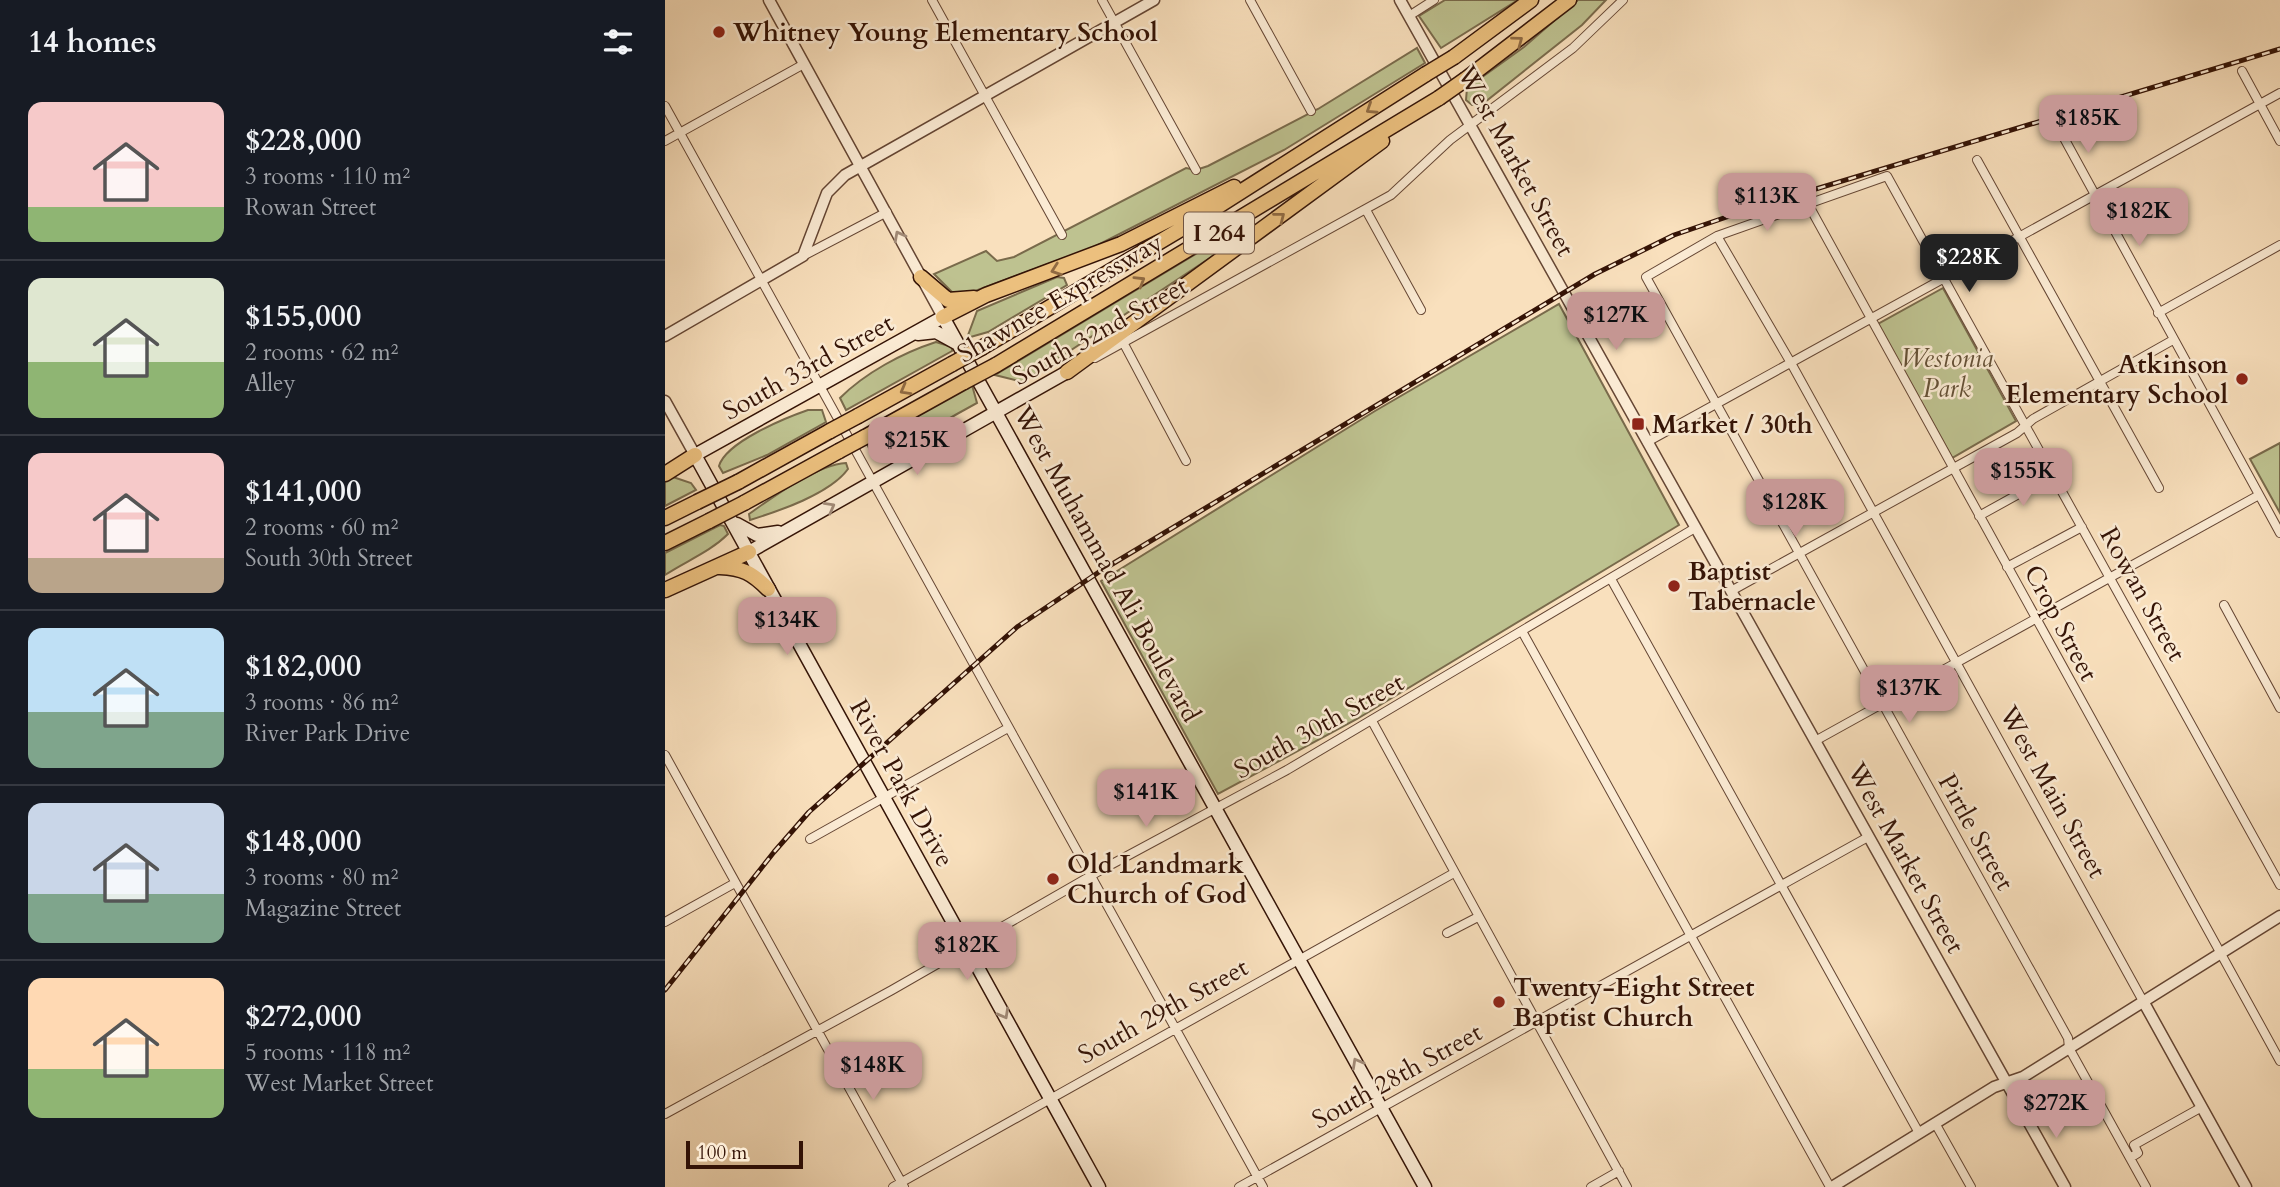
<!DOCTYPE html>
<html lang="en">
<head>
<meta charset="utf-8">
<style>
	body { margin:0; font-family:Cardo,serif; background:#242831; color:#f1f3f6; height:100vh; display:flex; flex-direction:column; font-size:26px; white-space:nowrap }
	* { box-sizing:border-box; margin:0 }
	p { font-size:23px; color:#9ea1a6 }
	.icon { flex:none; width:38px; height:38px; fill:none; stroke:currentColor; stroke-width:2; stroke-linecap:round; stroke-linejoin:round }
	.map { position:relative; flex:1; overflow:hidden }
	.drawer { display:flex; flex-direction:column; background:#171b24; width:665px }
	.drawer>* { flex:none }
	.scale { position:absolute; left:21px; bottom:18px; width:117px; box-sizing:border-box; padding-left:7px; border:4px solid #341306; border-top:0; font-size:19px; line-height:24px; white-space:nowrap; color:#341306; -webkit-text-stroke:5px #fbebd4; paint-order:stroke }
	.price { position:absolute; translate:-50% -60px; padding:0 16px; border-radius:14px; background:#c59692; color:#111; font-size:23px; line-height:46px; filter:drop-shadow(0 2px 4px #0008) }
	.price::after { content:''; position:absolute; left:50%; top:42px; width:21px; height:16px; margin-left:-10px; background:inherit; clip-path:polygon(0 0,100% 0,50% 100%) }
	.price.selected { background:#222; color:#fff }
	ul { padding:0; list-style:none }
	li { display:flex; align-items:center; gap:21px; height:175px; padding:0 28px }
	li+li { border-top:2px solid #363941 }
	li span { display:grid; place-items:center; flex:none; width:196px; height:140px; border-radius:14px; color:#555 }
	li>.icon { margin-inline-start:auto }
	span .icon { width:84px; height:84px; fill:#fffc; stroke-width:1 }
	li b { font-size:30px }
	h2 { display:flex; justify-content:space-between; align-items:center; height:84px; padding:0 28px; font-size:30px }
	main { display:flex; flex:1; min-height:0 }
	.map>svg:first-child { display:block }
	.green { fill:#bec290; stroke:#796a4b; stroke-width:2 }
	.lines { fill:none; stroke-linecap:round; stroke-linejoin:round }
	.minor-casing { stroke:#654634; stroke-width:10 }
	.tertiary-casing { stroke:#654634; stroke-width:13 }
	.secondary-casing { stroke:#341306; stroke-width:15 }
	.motorway-casing { stroke:#341306; stroke-width:17 }
	.minor { stroke:#fbebd4; stroke-width:8 }
	.tertiary { stroke:#fbebd4; stroke-width:10 }
	.secondary { stroke:#fbebd4; stroke-width:12 }
	.motorway { stroke:#ecc07e; stroke-width:14 }
	.rail-casing { stroke:#341306; stroke-width:5 }
	.rail { stroke:#fbebd4; stroke-width:2.5; stroke-dasharray:8; stroke-linecap:butt }
	.motorway-bridge-casing { stroke:#341306; stroke-width:17; stroke-linecap:butt }
	.motorway-bridge { stroke:#ecc07e; stroke-width:14 }
	.oneway { stroke:#906a42 }
	.oneway2 { stroke:#a18a77 }
	.poi-dot { fill:#8f2418; stroke:#fbebd4; stroke-width:2.5 }
	.labels { text-anchor:middle; dominant-baseline:central; stroke-width:5; stroke-linejoin:round; paint-order:stroke }
	.shield { fill:#fbebd4; stroke:#705444; stroke-width:2 }
	.shield-label { font-size:24px; font-weight:bold; fill:#341306 }
	.poi-label { font-size:26px; font-weight:bold; fill:#341306; stroke:#fbebd4; text-anchor:start }
	.street-label { font-size:26px; fill:#341306; stroke:#fbebd4 }
	.park-label { font-size:26px; font-style:italic; fill:#645036; stroke:#fbebd4 }
</style>
</head>
<body>
<main>
<section class="drawer">
<h2>14 homes<svg class="icon" aria-label="filters" viewBox="0 0 24 24"><path d="M4 7h16M4 17h16"/><circle cx="9" cy="7" r="2"/><circle cx="15" cy="17" r="2"/></svg></h2>
<ul>
<li><span style="background:linear-gradient(#f6c9c9 75%,#8fb573 0)"><svg class="icon" aria-label="home" viewBox="0 0 24 24"><path d="M3 11l9-7 9 7M6 9v11h12V9"/></svg></span><div><b>$228,000</b><p>3 rooms · 110 m²</p><p>Rowan Street</p></div></li>
<li><span style="background:linear-gradient(#dfe7d0 60%,#8fb573 0)"><svg class="icon" aria-label="home" viewBox="0 0 24 24"><path d="M3 11l9-7 9 7M6 9v11h12V9"/></svg></span><div><b>$155,000</b><p>2 rooms · 62 m²</p><p>Alley</p></div></li>
<li><span style="background:linear-gradient(#f6c9c9 75%,#b9a48a 0)"><svg class="icon" aria-label="home" viewBox="0 0 24 24"><path d="M3 11l9-7 9 7M6 9v11h12V9"/></svg></span><div><b>$141,000</b><p>2 rooms · 60 m²</p><p>South 30th Street</p></div></li>
<li><span style="background:linear-gradient(#bfe0f5 60%,#7fa58c 0)"><svg class="icon" aria-label="home" viewBox="0 0 24 24"><path d="M3 11l9-7 9 7M6 9v11h12V9"/></svg></span><div><b>$182,000</b><p>3 rooms · 86 m²</p><p>River Park Drive</p></div></li>
<li><span style="background:linear-gradient(#c9d6e8 65%,#7fa58c 0)"><svg class="icon" aria-label="home" viewBox="0 0 24 24"><path d="M3 11l9-7 9 7M6 9v11h12V9"/></svg></span><div><b>$148,000</b><p>3 rooms · 80 m²</p><p>Magazine Street</p></div></li>
<li><span style="background:linear-gradient(#ffd9b3 65%,#8fb573 0)"><svg class="icon" aria-label="home" viewBox="0 0 24 24"><path d="M3 11l9-7 9 7M6 9v11h12V9"/></svg></span><div><b>$272,000</b><p>5 rooms · 118 m²</p><p>West Market Street</p></div></li>
</ul>
</section>
<div class="map">
<svg width="1615" height="1187" viewBox="0 0 1615 1187">
	<rect width="100%" height="100%" fill="#f9e0bd"/>
	<filter id="stains"><feTurbulence type="fractalNoise" baseFrequency=".00286" numOctaves="4"/><feColorMatrix values="0 0 0 0 .2 0 0 0 0 .09 0 0 0 0 .02 0 0 0 .5 -.17"/></filter>
	<radialGradient id="worn" r=".72"><stop offset=".6" stop-color="#630" stop-opacity="0"/><stop offset="1" stop-color="#630" stop-opacity=".3"/></radialGradient>
	<path class="green" d="M780 0H853L776 48 754 16Z
		M913 0H941L917 25 820 102 807 105 801 100 802 88 859 47Z
		M752 48 760 63 619 150 429 247 302 294 288 293 269 274 321 251 332 261 349 257 521 168 531 170 543 166 653 109Z
		M549 243 554 252 358 382 330 375Z
		M392 277 399 278 402 285 323 332 302 338 312 311Z
		M1278 288 1351 421 1287 458 1213 324Z
		M894 304 1014 525 692 719 553 794 436 581 710 411Z
		M271 342 287 347V351L181 410 175 398C200 373 237 353 271 342Z
		M307 385 312 403 292 414 226 452 209 458 202 444Z
		M143 410H157L161 422 102 455 58 473 54 466C61 442 120 418 143 410Z
		M1615 443V513L1585 459Z
		M181 463 183 469C165 494 114 511 85 520L84 514C108 497 151 465 181 463Z
		M8 477 26 483 31 490 0 506V482Z
		M55 525 59 526 63 534C45 552 21 561 0 575V553Z"/>
	<g class="lines">
		<defs>
			<path id="minor" d="M267 0 397 235
				M437 0 531 170
				M585 0 646 111
				M744 16 769 0
				M1577 71 1615 141
				M0 106 598 1187
				M1393 127 1615 533
				M0 141 139 64
				M1312 160 1494 488
				M1143 204 1615 1061
				M701 210 756 310
				M1052 236 1126 363 1478 1001
				M138 256 222 212
				M1493 313 1615 245
				M459 344 521 461
				M430 358 726 195 785 140 908 48 958 0
				M982 442 1615 93
				M1314 516 1388 475
				M1342 567 1417 527
				M946 579 1254 1133
				M1066 591 1352 433 1368 419 1508 340
				M1559 605 1615 708
				M858 633 1165 1187
				M707 721 962 1187
				M1150 741 1594 495
				M0 755 239 1187
				M145 839 343 728
				M0 922 70 883
				M782 933 813 917
				M0 1114 227 990 436 870 622 770 1030 528
				M1270 1123 1306 1187
				M1465 1158 1473 1153 1469 1145 1537 1107
				M228 1187 789 873
				M574 1187 1203 837
				M926 1187 954 1171
				M1481 1187 1404 1048 1403 1038 981 277 1052 236 1222 176 1615 885"/>
			<path id="tertiary" d="M104 0 278 317
				M735 0 1400 1187
				M0 336 138 256 162 193 180 175 489 0
				M0 401 30 455
				M1478 1001 1581 1187
				M1167 1187 1329 1087 1358 1077 1615 916"/>
			<path id="secondary" d="M253 334 271 332 291 343
				M72 524 92 535 113 532
				M84 552 402 372
				M434 1187 30 455 278 317 760 1187"/>
			<path id="motorway" d="M789 57 866 0
				M801 79 904 0
				M256 277 283 300 309 298
				M278 317 321 295 456 244 569 187
				M318 347 533 219 761 74
				M331 365 774 98
				M402 372 717 141
				M193 416 287 364
				M200 437 299 382
				M0 474 30 455
				M73 482 165 431
				M79 503 174 451
				M0 518 32 502
				M0 543 44 521
				M55 567C78 568 87 573 103 589
				M0 590 84 552"/>
		</defs>
		<use href="#minor" class="minor-casing"/>
		<use href="#tertiary" class="tertiary-casing"/>
		<use href="#secondary" class="secondary-casing"/>
		<use href="#motorway" class="motorway-casing"/>
		<use href="#minor" class="minor"/>
		<use href="#tertiary" class="tertiary"/>
		<use href="#secondary" class="secondary"/>
		<use href="#motorway" class="motorway"/>
		<defs>
			<path id="rail" d="M0 990 109 852 144 812 352 627 434 572 930 274 1009 235 1088 208 1615 49"/>
		</defs>
		<use href="#rail" class="rail-casing"/>
		<use href="#rail" class="rail"/>
		<defs>
			<path id="motorway-bridge" d="M761 74 789 57
				M774 98 801 79
				M287 364 318 347
				M299 382 331 365
				M165 431 193 416
				M174 451 200 437
				M32 502 73 482
				M44 521 79 503"/>
		</defs>
		<use href="#motorway-bridge" class="motorway-bridge-casing"/>
		<use href="#motorway-bridge" class="motorway-bridge"/>
	</g>
	<defs><path id="oneway-chevron" d="M-2-3.5L2.5 0L-2 3.5" fill="none" stroke-width="1.6" stroke-linecap="round" stroke-linejoin="round" transform="scale(1.75)"/></defs>
	<g class="oneway">
		<use href="#oneway-chevron" transform="translate(853 41) rotate(-37)"/>
		<use href="#oneway-chevron" transform="translate(706 109) rotate(147)"/>
		<use href="#oneway-chevron" transform="translate(615 217) rotate(-38)"/>
		<use href="#oneway-chevron" transform="translate(391 270) rotate(161)"/>
		<use href="#oneway-chevron" transform="translate(475 281) rotate(-31)"/>
		<use href="#oneway-chevron" transform="translate(240 390) rotate(151)"/>
	</g>
	<g class="oneway2">
		<use href="#oneway-chevron" transform="translate(234 236) rotate(-118)"/>
		<use href="#oneway-chevron" transform="translate(165 507) rotate(-29)"/>
		<use href="#oneway-chevron" transform="translate(339 1014) rotate(61)"/>
		<use href="#oneway-chevron" transform="translate(692 1063) rotate(-119)"/>
	</g>
	<g class="poi-dot">
		<circle cx="54" cy="32" r="7"/>
		<circle cx="1577" cy="379" r="7"/>
		<rect x="966" y="417" width="14" height="14" rx="3.5"/>
		<circle cx="1009" cy="586" r="7"/>
		<circle cx="388" cy="879" r="7"/>
		<circle cx="834" cy="1002" r="7"/>
	</g>
	<g class="labels">
		<rect class="shield" x="519" y="212.5" width="70" height="41" rx="5"/>
		<g class="shield-label">
			<text x="554" y="233">I 264</text>
		</g>
		<g class="poi-label">
			<text x="68" y="32">Whitney Young Elementary School</text>
			<text x="1563" y="364" text-anchor="end">Atkinson<tspan x="1563" dy="30">Elementary School</tspan></text>
			<text x="987" y="424">Market / 30th</text>
			<text x="1023" y="571">Baptist<tspan x="1023" dy="30">Tabernacle</tspan></text>
			<text x="402" y="864">Old Landmark<tspan x="402" dy="30">Church of God</tspan></text>
			<text x="848" y="987">Twenty-Eight Street<tspan x="848" dy="30">Baptist Church</tspan></text>
		</g>
		<g class="street-label">
			<text transform="translate(851 161) rotate(61)">West Market Street</text>
			<text transform="translate(395 298) rotate(-30)">Shawnee Expressway</text>
			<text transform="translate(435 331) rotate(-29)">South 32nd Street</text>
			<text transform="translate(143 367) rotate(-29)">South 33rd Street</text>
			<text transform="translate(442 564) rotate(61)">West Muhammad Ali Boulevard</text>
			<text transform="translate(1478 594) rotate(61)">Rowan Street</text>
			<text transform="translate(1396 623) rotate(62)">Crop Street</text>
			<text transform="translate(654 726) rotate(-29)">South 30th Street</text>
			<text transform="translate(237 783) rotate(61)">River Park Drive</text>
			<text transform="translate(1388 792) rotate(61)">West Main Street</text>
			<text transform="translate(1311 832) rotate(61)">Pirtle Street</text>
			<text transform="translate(1241 858) rotate(61)">West Market Street</text>
			<text transform="translate(498 1011) rotate(-29)">South 29th Street</text>
			<text transform="translate(732 1076) rotate(-29)">South 28th Street</text>
		</g>
		<g class="park-label">
			<text x="1282" y="358">Westonia<tspan x="1282" dy="30">Park</tspan></text>
		</g>
	</g>
	<rect width="100%" height="100%" filter="url(#stains)"/>
	<rect width="100%" height="100%" fill="url(#worn)"/>
</svg>
<div class="scale">100 m</div>
<b class="price" style="left:1423px;top:155px">$185K</b>
<b class="price" style="left:1102px;top:233px">$113K</b>
<b class="price" style="left:1474px;top:248px">$182K</b>
<b class="price selected" style="left:1304px;top:294px">$228K</b>
<b class="price" style="left:951px;top:352px">$127K</b>
<b class="price" style="left:252px;top:477px">$215K</b>
<b class="price" style="left:1358px;top:508px">$155K</b>
<b class="price" style="left:1130px;top:539px">$128K</b>
<b class="price" style="left:122px;top:657px">$134K</b>
<b class="price" style="left:1244px;top:725px">$137K</b>
<b class="price" style="left:481px;top:829px">$141K</b>
<b class="price" style="left:302px;top:982px">$182K</b>
<b class="price" style="left:208px;top:1102px">$148K</b>
<b class="price" style="left:1391px;top:1140px">$272K</b>
</div>
</main>
</body>
</html>
